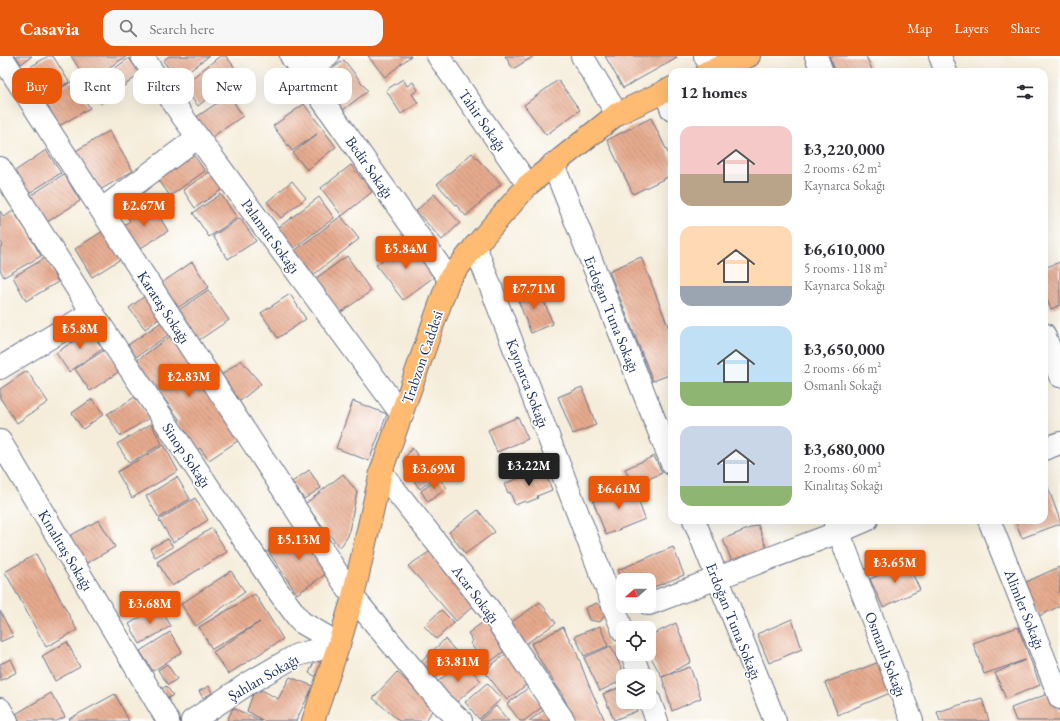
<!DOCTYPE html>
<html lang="en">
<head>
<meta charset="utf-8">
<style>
	body { margin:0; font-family:"EB Garamond",serif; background:#f7f7f7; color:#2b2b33; height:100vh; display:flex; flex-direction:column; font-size:15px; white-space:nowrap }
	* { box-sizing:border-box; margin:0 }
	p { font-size:13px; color:#7c7c81 }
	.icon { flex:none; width:22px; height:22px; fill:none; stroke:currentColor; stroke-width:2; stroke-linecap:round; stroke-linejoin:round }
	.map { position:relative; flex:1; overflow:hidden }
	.side { position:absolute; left:668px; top:12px; width:380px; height:456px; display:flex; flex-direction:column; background:#fff; border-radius:12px; box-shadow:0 4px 16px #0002 }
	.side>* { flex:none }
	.top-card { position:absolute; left:12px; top:12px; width:380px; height:36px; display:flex; gap:8px }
	.needle { width:26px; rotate:250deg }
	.tools { position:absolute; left:616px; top:517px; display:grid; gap:8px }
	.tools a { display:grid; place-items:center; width:40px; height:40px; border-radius:8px; background:#fff; box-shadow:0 4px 16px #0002; font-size:20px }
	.price { position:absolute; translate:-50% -34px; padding:0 9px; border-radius:4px; background:#ea580c; color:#fff; font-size:13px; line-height:26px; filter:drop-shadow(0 1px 2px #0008) }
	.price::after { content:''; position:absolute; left:50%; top:24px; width:12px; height:9px; margin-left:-6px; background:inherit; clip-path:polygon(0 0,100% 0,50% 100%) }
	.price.on { background:#222; color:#fff }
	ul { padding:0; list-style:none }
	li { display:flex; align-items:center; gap:12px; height:100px; padding:0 12px }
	li span { display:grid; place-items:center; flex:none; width:112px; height:80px; border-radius:12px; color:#555 }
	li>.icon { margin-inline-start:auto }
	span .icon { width:48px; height:48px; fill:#fffc; stroke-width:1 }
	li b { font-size:17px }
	h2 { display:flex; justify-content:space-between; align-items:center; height:48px; padding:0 12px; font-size:17px }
	.tag { padding:0 14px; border-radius:12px; background:#fff; box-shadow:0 4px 16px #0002; font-size:14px; line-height:36px }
	.tag.on { background:#ea580c; color:#fff }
	header { display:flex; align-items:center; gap:24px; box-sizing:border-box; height:56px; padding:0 20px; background:#ea580c; color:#fff }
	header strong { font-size:19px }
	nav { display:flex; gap:22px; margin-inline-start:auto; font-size:14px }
	.search { width:280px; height:36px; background:#f7f7f7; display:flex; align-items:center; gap:10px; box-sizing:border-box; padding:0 14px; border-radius:12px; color:#7c7c81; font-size:15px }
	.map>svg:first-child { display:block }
	.building { fill:url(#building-back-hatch) }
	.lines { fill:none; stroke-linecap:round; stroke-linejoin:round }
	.minor-casing { stroke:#677289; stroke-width:24 }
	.major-casing { stroke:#677289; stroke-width:24 }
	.minor { stroke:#fff; stroke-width:22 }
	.major { stroke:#febb71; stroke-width:22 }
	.labels { text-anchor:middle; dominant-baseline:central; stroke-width:3.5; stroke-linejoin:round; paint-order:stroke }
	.street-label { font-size:15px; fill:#1b2f5e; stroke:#fff }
</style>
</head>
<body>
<header>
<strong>Casavia</strong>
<div class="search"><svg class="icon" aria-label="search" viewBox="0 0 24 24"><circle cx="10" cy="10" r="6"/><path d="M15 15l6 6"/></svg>Search here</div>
<nav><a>Map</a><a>Layers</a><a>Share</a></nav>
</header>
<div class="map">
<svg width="1060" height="665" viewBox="0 0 1060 665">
	<defs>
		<pattern id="building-back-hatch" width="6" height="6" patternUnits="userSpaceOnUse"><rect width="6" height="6" fill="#e6aa8e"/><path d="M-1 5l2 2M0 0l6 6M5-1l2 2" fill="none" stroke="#ba8b77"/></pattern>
	</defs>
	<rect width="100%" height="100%" fill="#fff"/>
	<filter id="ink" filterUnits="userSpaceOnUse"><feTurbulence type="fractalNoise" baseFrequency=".025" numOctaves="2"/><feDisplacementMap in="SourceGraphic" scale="8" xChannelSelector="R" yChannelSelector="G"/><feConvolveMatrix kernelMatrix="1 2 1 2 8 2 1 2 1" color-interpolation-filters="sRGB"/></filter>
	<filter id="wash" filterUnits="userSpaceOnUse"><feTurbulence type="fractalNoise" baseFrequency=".012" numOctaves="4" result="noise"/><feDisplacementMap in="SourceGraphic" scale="16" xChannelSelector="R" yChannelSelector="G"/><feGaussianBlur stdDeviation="0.9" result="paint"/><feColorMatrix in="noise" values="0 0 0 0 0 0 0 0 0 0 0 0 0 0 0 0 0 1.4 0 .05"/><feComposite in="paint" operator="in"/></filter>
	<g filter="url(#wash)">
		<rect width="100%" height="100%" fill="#f5edda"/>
		<g id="blocks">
			<path class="building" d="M16 0H32L21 8Z
				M48 0H53L69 26 36 46 19 18Z
				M71 0H127L87 25Z
				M169 0H209L178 24 163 5Z
				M220 0H226L239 17 198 50 182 30Z
				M368 0H411L385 21Z
				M505 0H534L513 13Z
				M605 0H676L677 2 623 32Z
				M829 0H866L873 16H836Z
				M129 2 140 18 101 47 89 31Z
				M344 4 368 35 339 57 315 26Z
				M403 23 407 30 413 26 418 34 412 38 418 47 401 58 386 34Z
				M558 24 580 54 546 79 524 49Z
				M73 25 90 52 59 70 43 42Z
				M229 39 243 60 209 83 195 62Z
				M304 48 336 91 307 114 293 97 317 78 292 95 273 70Z
				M651 62 672 105V119L633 138 607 84Z
				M109 75 133 115 98 135 74 96Z
				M46 94 61 117 26 139 12 117Z
				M191 95 205 115 170 140 156 120Z
				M472 97 501 128 466 160 437 128Z
				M351 109 372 136 342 160 321 132Z
				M211 115 223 133 195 152 183 134Z
				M64 118 80 145 47 166 30 140Z
				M292 125 306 142 281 162 267 146Z
				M221 138 237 162 209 181 193 157Z
				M434 138 460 167 442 184 416 155Z
				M319 141 334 162 290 195 275 174Z
				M140 151 144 157 154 151 168 175 136 195 121 171 130 165 126 159Z
				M0 155 4 161 13 155 27 175 41 200 4 221 0 214V191L3 189 0 185Z
				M341 160 359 183 312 220 293 196Z
				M240 162 256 185 228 203 213 180Z
				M103 175 121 203 92 221 75 193Z
				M408 185 435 220 403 244 376 209Z
				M347 200 371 235 340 257 315 223Z
				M641 201 672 280V318L653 325 609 215Z
				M45 202 58 226 26 245 13 221Z
				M192 206 209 231 176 253 160 228Z
				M1060 206V249L1051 253 1044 236V212Z
				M538 230 553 268 531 277 516 239Z
				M208 234 229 264 196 286 176 256Z
				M149 237 164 259 145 273 129 252Z
				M290 238 306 263 278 282 261 257Z
				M163 265 171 277 136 301 128 289Z
				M91 273 104 292 69 316 56 297Z
				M173 278 242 382 209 404 200 392 197 394 176 366 180 364 136 305Z
				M106 293 120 315 90 335 75 313Z
				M241 304 261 328 235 349 215 324Z
				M27 315 48 346 17 367 0 342V333Z
				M582 331 596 369 573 378 558 341Z
				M135 341 149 362 120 380 107 358Z
				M92 343 104 358 83 373 72 357Z
				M353 345 387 358 369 405 336 392Z
				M518 361 528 383 497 396 488 374Z
				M151 368 162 388 129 407 117 388Z
				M164 389 178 415 132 442 117 416Z
				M412 392 435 421 420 433 405 413 404 403Z
				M654 400 662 417 633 430 625 413Z
				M544 412 552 434 537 440 538 442 526 447 525 445 515 449 510 436 508 437 504 428Z
				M309 414 321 432 304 443 292 426Z
				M343 418 357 436 348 480 340 492 305 448Z
				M177 421 190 443 159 462 146 440Z
				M439 422 447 432 428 446 421 435Z
				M1046 426 1060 464V468L1022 482 1015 464H1044V427Z
				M633 430 645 463 606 479 593 445Z
				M195 442 208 464 173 486 159 464Z
				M478 454 495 476 465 498 449 476Z
				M99 464 115 491 80 511 64 483Z
				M758 469 769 498 734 511 723 483Z
				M212 472 227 496 172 530 157 506Z
				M301 473 330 515 297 538 268 495Z
				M168 483 173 491 155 501 150 492Z
				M673 491 684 519 649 533V524H622L618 514Z
				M435 492 478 546 456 565 408 510Z
				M36 498 77 574 46 591 5 516Z
				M907 506 920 534 883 551 870 523Z
				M1059 511 1060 550 1039 560 1024 527Z
				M231 515 245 536 196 570 181 548Z
				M255 538 283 583 228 618 213 596 260 566 212 593 199 571Z
				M540 546 556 567 524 589 509 568Z
				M597 547 606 558 600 566 589 564 585 552Z
				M159 550 171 570 140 588 129 568Z
				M441 554 454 567 436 583 424 570Z
				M0 555 13 580 0 586Z
				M792 563 802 593 769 607 757 578Z
				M486 564 507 593 486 609 470 587 473 585 468 577Z
				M676 567 691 606 662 621 690 611 701 642 672 655 662 621 649 598V580Z
				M600 570 608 590 584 600 575 580Z
				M563 571 576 595 588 627 605 665H575L562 638 544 611 531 588Z
				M1018 571 1040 629 1006 643 995 617 1025 604 984 618 973 587Z
				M170 576 182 596 153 615 140 595Z
				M445 583 460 600 432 625 418 609Z
				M67 586 80 611 55 625 42 600Z
				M611 590 625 620H623V624L600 635 584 602Z
				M507 597 530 626 507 644 484 615Z
				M11 603 17 616 0 625V608Z
				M315 604 324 608 319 622 309 617Z
				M463 604 481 625 452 650 434 629Z
				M879 606 890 637 838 659 825 627Z
				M167 608 177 623 168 629 158 614Z
				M397 616 434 651 426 665H399L373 642Z
				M290 621 313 630 296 665H264L247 655 253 638 262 634 278 643Z
				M487 627 501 643 479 663 465 646Z
				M166 630 173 639 168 642 162 633Z
				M209 630 212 637 203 642 199 635Z
				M623 630V646H633L637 655 614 664 603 638Z
				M528 632 542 651 524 665H520L507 648Z
				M1053 636 1060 656V665H1016L1011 652Z
				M51 637 65 661 57 665H11L9 662Z
				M115 638 129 665H71L69 663Z
				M982 642 989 665H940L937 656Z
				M496 650 509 665H481L480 664Z
				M233 652 261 665H227Z
				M544 654 552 665H529Z"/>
		</g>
	</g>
	<g filter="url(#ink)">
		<use href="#blocks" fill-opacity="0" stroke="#677289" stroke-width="1"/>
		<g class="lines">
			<defs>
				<path id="minor" d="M1 0 353 541 440 646 461 665
					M142 0 183 61 402 359
					M291 0 449 223
					M438 0 528 129
					M582 0 617 58
					M705 0 712 14
					M816 0 822 16
					M940 0 946 16
					M304 17 328 0
					M665 35 672 54
					M553 108 672 408
					M0 112 92 256 278 535 301 566 339 588
					M101 154 198 81
					M475 190 623 575
					M1044 278 1060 320
					M0 312 92 256
					M0 385 168 665
					M1044 393 1060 387
					M381 416 489 553 564 665
					M694 464 775 665
					M834 464 912 665
					M989 464 1060 642
					M649 548 839 476 867 464
					M632 598 640 620
					M649 643 657 665
					M0 653 7 665
					M192 665 249 627 297 599 339 588"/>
				<path id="major" d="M707 16 749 0
					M313 665 339 588 353 541 381 416 449 223 475 190 528 129 617 58 672 32"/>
			</defs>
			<use href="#minor" class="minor-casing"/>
			<use href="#major" class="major-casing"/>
			<use href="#minor" class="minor"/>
			<use href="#major" class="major"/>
		</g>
	</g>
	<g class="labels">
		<g class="street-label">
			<text transform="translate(483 64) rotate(55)">Tahir Sokağı</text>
			<text transform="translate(370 111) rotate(55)">Bedir Sokağı</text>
			<text transform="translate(271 180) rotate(54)">Palamut Sokağı</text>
			<text transform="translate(164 251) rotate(57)">Karataş Sokağı</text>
			<text transform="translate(612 258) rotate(68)">Erdoğan Tuna Sokağı</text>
			<text transform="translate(422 301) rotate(-71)">Trabzon Caddesi</text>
			<text transform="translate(528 327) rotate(69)">Kaynarca Sokağı</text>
			<text transform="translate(187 399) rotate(56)">Sinop Sokağı</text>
			<text transform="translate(66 494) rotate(59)">Kınalıtaş Sokağı</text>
			<text transform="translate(476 538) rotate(53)">Acar Sokağı</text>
			<text transform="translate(1025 553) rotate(68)">Alimler Sokağı</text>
			<text transform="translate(734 565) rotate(68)">Erdoğan Tuna Sokağı</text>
			<text transform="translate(886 598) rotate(69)">Osmanlı Sokağı</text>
			<text transform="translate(263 621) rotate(-30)">Şahlan Sokağı</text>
		</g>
	</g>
</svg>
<div class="tools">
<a><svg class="needle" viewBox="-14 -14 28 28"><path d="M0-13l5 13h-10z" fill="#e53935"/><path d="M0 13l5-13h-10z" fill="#7c7c81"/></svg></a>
<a><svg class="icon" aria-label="locate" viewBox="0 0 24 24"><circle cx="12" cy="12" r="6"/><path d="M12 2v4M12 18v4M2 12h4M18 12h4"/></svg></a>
<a><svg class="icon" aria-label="layers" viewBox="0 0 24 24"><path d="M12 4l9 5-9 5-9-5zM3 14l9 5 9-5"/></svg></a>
</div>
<b class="price" style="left:144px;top:171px">₺2.67M</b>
<b class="price" style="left:406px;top:214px">₺5.84M</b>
<b class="price" style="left:534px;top:254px">₺7.71M</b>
<b class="price" style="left:80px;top:294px">₺5.8M</b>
<b class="price" style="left:189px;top:342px">₺2.83M</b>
<b class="price on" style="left:529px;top:431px">₺3.22M</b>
<b class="price" style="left:434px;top:434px">₺3.69M</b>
<b class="price" style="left:619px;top:454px">₺6.61M</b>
<b class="price" style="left:299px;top:505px">₺5.13M</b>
<b class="price" style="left:895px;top:528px">₺3.65M</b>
<b class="price" style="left:150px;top:569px">₺3.68M</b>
<b class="price" style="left:458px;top:627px">₺3.81M</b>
<div class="top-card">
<a class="tag on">Buy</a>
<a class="tag">Rent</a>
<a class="tag">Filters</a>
<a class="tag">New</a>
<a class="tag">Apartment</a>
</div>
<section class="side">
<h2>12 homes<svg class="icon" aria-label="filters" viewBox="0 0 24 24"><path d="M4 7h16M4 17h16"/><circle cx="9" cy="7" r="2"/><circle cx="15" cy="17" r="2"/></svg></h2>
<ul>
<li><span style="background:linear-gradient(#f6c9c9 60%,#b9a48a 0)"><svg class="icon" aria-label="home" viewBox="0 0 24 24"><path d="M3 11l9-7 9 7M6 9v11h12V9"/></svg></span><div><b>₺3,220,000</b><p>2 rooms · 62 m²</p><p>Kaynarca Sokağı</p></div></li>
<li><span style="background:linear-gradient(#ffd9b3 75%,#9aa5b1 0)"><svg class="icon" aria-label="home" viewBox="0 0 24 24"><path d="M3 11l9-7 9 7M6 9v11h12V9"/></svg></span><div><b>₺6,610,000</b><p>5 rooms · 118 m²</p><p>Kaynarca Sokağı</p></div></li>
<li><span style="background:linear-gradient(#bfe0f5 70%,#8fb573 0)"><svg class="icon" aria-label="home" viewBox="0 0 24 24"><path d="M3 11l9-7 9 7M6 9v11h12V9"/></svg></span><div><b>₺3,650,000</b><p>2 rooms · 66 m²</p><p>Osmanlı Sokağı</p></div></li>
<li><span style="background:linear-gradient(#c9d6e8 75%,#8fb573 0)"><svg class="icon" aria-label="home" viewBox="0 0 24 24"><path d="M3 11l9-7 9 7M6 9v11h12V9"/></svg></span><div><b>₺3,680,000</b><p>2 rooms · 60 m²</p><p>Kınalıtaş Sokağı</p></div></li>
</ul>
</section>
</div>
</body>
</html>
